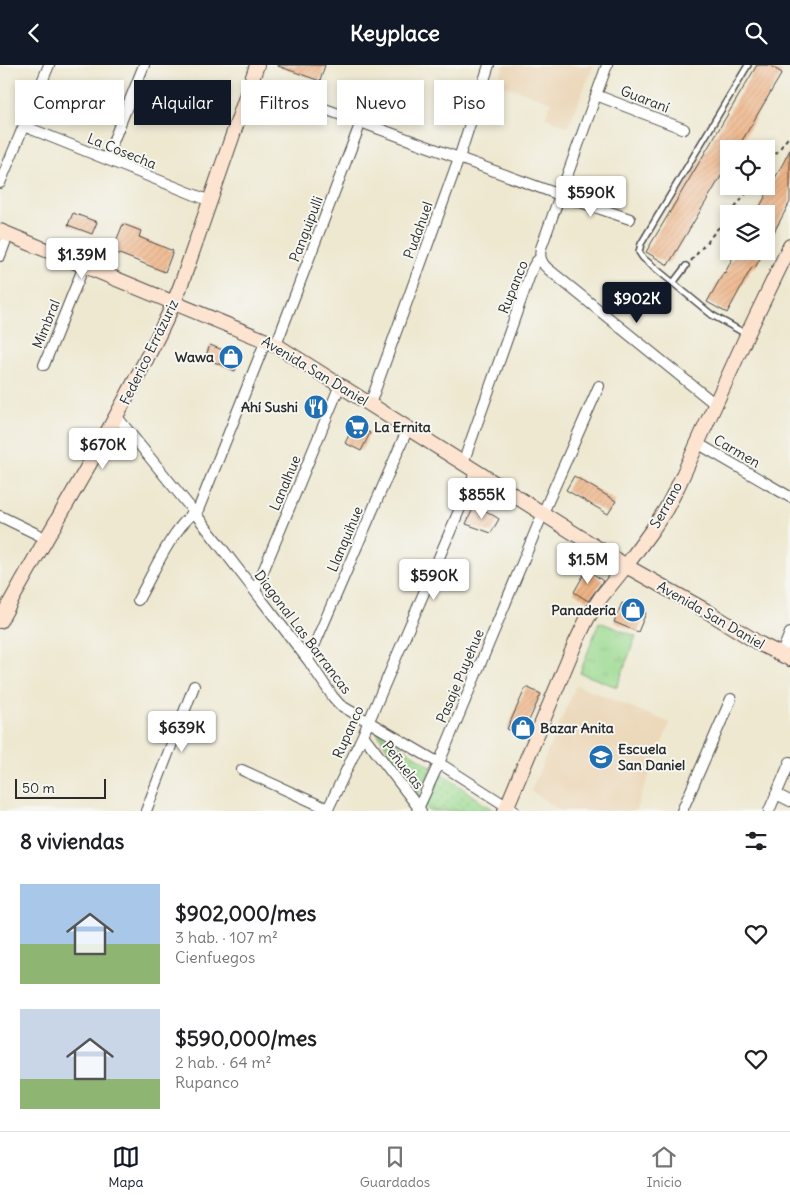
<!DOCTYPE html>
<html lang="es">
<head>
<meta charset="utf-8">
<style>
	body { margin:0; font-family:Delius,sans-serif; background:#f2f2f2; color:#202124; height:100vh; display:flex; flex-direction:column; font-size:19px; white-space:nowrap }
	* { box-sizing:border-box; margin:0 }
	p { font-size:16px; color:#757577 }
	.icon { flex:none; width:28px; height:28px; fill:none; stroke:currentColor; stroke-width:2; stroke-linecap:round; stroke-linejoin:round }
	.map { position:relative; height:746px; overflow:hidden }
	.sheet { display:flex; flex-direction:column; background:#fff; flex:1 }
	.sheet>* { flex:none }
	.guide { position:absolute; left:15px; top:15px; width:500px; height:45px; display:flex; gap:10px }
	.controls { position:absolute; left:720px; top:75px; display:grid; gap:10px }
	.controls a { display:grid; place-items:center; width:55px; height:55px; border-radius:0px; background:#fff; box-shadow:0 2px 8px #0003; font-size:25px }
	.scale { position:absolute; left:15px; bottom:12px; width:91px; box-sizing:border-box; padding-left:5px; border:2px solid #2b2b2b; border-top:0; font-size:14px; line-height:18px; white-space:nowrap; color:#2b2b2b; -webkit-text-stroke:4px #f6f6f2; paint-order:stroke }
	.price { position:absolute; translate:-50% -42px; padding:0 11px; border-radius:5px; background:#fff; color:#222; font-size:16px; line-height:32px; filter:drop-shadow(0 1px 2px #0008) }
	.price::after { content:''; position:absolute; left:50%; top:30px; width:15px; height:11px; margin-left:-8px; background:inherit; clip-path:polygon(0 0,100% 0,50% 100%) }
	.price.current { background:#111827; color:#fff }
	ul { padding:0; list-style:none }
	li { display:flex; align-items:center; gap:15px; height:125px; padding:0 20px }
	li span { display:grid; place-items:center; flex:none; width:140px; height:100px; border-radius:0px; color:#555 }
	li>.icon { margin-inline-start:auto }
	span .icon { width:60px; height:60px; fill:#fffc; stroke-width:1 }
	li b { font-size:21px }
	h2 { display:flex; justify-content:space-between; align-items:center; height:60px; padding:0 20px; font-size:21px }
	.chip { padding:0 18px; border-radius:0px; background:#fff; box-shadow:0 2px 8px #0003; font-size:18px; line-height:45px }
	.chip.current { background:#111827; color:#fff }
	header { display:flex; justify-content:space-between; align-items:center; height:65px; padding:0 20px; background:#111827; color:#fff; font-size:22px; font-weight:700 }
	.tab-bar { display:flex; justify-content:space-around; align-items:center; height:70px; border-top:1px solid #e0e0e0; background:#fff; font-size:14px; color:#757577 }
	.tab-bar a { display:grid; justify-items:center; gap:2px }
	.tab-bar .current { color:#111827 }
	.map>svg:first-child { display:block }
	.built { fill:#ecd8ba }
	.grass { fill:url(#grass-tufts); stroke:#63825e }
	.park { fill:url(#park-dots); stroke:#63825e }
	.building { fill:url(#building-hatch) }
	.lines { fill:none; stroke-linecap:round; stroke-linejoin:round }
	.lane-casing { stroke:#484744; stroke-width:8 }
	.street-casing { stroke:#484744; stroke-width:12 }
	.secondary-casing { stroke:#484744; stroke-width:16 }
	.path { stroke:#484744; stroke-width:2; stroke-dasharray:4 4; stroke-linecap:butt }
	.lane { stroke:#fff; stroke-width:5 }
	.street { stroke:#fff; stroke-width:10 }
	.secondary { stroke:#fde4d1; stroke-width:14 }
	.labels { text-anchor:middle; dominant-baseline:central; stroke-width:4; stroke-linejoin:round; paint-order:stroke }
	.street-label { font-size:14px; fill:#2b2b2b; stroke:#f6f6f2 }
	.poi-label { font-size:14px; font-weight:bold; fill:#2b2b2b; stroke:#f6f6f2; text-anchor:end }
</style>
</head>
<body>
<header><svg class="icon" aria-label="back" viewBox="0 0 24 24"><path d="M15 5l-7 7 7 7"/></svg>Keyplace<svg class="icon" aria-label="search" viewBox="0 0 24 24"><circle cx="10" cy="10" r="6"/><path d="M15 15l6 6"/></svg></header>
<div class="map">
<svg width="790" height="746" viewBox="0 0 790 746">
	<defs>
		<pattern id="grass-tufts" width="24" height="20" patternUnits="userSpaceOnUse" patternTransform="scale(1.25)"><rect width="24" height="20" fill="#9bda90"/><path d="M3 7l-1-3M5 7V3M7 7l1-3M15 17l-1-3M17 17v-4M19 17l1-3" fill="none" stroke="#86bb7c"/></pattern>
		<pattern id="park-dots" width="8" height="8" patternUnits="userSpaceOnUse" patternTransform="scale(1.25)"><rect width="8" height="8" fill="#9bda90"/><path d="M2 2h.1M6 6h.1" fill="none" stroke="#86bb7c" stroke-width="1.8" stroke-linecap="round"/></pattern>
		<pattern id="building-hatch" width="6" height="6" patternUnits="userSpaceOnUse" patternTransform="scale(1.25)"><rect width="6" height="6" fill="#efb486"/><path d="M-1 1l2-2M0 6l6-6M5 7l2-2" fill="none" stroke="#cd9b74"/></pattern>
	</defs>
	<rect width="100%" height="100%" fill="#f6f6f2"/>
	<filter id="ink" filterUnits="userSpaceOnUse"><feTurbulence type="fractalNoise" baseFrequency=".02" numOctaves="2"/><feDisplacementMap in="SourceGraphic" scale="10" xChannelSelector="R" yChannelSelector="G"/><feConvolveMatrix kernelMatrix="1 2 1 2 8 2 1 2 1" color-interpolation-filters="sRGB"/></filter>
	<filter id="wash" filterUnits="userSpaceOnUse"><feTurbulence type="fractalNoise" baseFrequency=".0096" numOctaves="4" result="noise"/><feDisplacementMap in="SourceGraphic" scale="20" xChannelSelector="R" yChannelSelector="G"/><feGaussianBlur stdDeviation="1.12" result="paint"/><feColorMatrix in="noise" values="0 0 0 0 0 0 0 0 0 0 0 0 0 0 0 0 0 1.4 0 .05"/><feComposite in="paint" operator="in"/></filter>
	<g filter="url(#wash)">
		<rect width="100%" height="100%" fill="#eee8d0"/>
		<path class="built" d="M504 0H594L568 62 545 52 552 37 497 18Z
			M576 620 670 658 635 746H561L531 726Z"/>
		<path class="grass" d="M599 557 636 571 617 622 580 608Z"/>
		<path class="park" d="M375 664 432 702 417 732Z
			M441 708 494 746H429L425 741Z"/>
		<g id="blocks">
			<path class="building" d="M278 0H325L320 16 278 1Z
				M757 0H769L782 8 737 84H729V98L668 200 646 187Z
				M790 85V137L766 182V149H756Z
				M73 148 97 157 92 169 68 160Z
				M123 159 141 166 139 172 173 186 165 207 112 186Z
				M736 186H764L755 203 752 202 727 248 707 237 724 207 725 208Z
				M210 280 241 292 235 306 205 293Z
				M354 360 370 368 361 386 345 378Z
				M574 411 616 436 608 449 566 425Z
				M475 439 499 454 491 468 466 459Z
				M587 504 603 516 588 536 574 527Z
				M622 538 646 548 638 567 614 557Z
				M526 622 541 629 522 671 507 664Z"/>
		</g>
	</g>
	<g filter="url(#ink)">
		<use href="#blocks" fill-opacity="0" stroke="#484744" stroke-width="1"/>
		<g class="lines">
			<defs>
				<path id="lane" d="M673 218 686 201
					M746 269 712 250 643 193 639 187 641 179 748 0"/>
				<path id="street" d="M607 0 541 183C539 192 541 198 548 204L715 339
					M251 17 560 130 630 154
					M596 30 684 64
					M24 61 210 136
					M106 94 144 0
					M0 118 49 0
					M0 191 8 170
					M276 280 361 57
					M44 300 84 201
					M370 339 459 93 489 0
					M117 352 194 447 308 595 333 632 340 640 439 698 514 746
					M697 378 790 432
					M463 398 532 204 536 197 540 193
					M196 450 266 275
					M0 451 47 474
					M255 526 340 320
					M138 535C155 505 168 471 194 447
					M781 590 790 568
					M308 595 408 363
					M363 670 421 746
					M242 705 328 744
					M776 729 790 736
					M146 746 194 621
					M327 746 363 670 476 406
					M417 746 439 698 543 448 599 321
					M682 746 731 634
					M769 746 790 697"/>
				<path id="secondary" d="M0 166 276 280 626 501 705 545 760 579 790 594
					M0 556C45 473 95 394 138 310 154 279 171 248 183 214L257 0
					M505 746 575 579 587 554 601 532 626 501 652 465 666 444 678 421 747 270 790 181"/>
			</defs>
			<use href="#lane" class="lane-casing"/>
			<use href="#street" class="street-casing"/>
			<use href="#secondary" class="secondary-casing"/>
			<path class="path" d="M766 102 790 70
				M730 149 752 121
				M691 196 729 150"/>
			<use href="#lane" class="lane"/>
			<use href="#street" class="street"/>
			<use href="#secondary" class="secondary"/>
		</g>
	</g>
	<defs>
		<symbol id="shop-disc" viewBox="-11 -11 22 22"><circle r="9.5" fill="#1f6fb2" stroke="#f6f6f2"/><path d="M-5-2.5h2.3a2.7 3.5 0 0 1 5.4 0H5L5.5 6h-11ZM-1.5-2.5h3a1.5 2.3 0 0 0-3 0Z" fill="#fff"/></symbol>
		<symbol id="restaurant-disc" viewBox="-11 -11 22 22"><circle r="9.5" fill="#1f6fb2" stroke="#f6f6f2"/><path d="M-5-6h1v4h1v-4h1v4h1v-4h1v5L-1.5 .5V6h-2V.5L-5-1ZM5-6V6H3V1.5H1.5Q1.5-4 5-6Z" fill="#fff"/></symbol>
		<symbol id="supermarket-disc" viewBox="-11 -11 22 22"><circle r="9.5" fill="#1f6fb2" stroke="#f6f6f2"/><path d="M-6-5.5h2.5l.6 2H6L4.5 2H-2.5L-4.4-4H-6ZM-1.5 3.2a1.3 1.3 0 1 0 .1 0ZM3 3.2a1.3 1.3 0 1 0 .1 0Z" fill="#fff"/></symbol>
		<symbol id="school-disc" viewBox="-11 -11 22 22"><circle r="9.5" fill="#1f6fb2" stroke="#f6f6f2"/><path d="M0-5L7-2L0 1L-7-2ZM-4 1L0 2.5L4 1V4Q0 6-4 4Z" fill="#fff"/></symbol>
	</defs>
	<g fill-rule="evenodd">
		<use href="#shop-disc" x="217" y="278" width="28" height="28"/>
		<use href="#restaurant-disc" x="302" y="328" width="28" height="28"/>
		<use href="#supermarket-disc" x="343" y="348" width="28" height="28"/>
		<use href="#shop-disc" x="619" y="531" width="28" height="28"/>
		<use href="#shop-disc" x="509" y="649" width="28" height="28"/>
		<use href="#school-disc" x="587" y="678" width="28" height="28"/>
	</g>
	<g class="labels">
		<g class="street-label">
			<text transform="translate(645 34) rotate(21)">Guaraní</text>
			<text transform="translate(122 86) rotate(22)">La Cosecha</text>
			<text transform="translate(306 164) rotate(-69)">Panguipulli</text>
			<text transform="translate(418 165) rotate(-70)">Pudahuel</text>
			<text transform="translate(513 222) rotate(-68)">Rupanco</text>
			<text transform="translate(46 259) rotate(-68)">Mimbral</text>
			<text transform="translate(149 287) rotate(-64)">Federico Errázuriz</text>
			<text transform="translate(315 306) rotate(31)">Avenida San Daniel</text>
			<text transform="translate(737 386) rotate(30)">Carmen</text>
			<text transform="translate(285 418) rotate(-67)">Lanalhue</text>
			<text transform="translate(666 440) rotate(-61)">Serrano</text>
			<text transform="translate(345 474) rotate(-67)">Llanquihue</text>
			<text transform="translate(711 550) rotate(30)">Avenida San Daniel</text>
			<text transform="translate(303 567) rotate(53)">Diagonal Las Barrancas</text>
			<text transform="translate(460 611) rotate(-67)">Pasaje Puyehue</text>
			<text transform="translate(348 667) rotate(-66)">Rupanco</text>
			<text transform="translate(403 700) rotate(52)">Peñuelas</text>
		</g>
		<g class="poi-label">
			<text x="214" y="292">Wawa</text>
			<text x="298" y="342">Ahí Sushi</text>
			<text x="374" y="362" text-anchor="start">La Ernita</text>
			<text x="616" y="545">Panadería</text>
			<text x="540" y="663" text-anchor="start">Bazar Anita</text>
			<text x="618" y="684" text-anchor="start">Escuela<tspan x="618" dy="16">San Daniel</tspan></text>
		</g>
	</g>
</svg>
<div class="controls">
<a><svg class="icon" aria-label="locate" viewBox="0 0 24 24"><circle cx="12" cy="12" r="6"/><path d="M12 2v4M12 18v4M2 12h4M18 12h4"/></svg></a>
<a><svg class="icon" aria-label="layers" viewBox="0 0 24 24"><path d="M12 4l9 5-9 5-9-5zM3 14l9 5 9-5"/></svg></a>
</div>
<div class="scale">50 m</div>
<b class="price" style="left:591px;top:153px">$590K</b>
<b class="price" style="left:82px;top:215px">$1.39M</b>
<b class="price current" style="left:637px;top:259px">$902K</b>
<b class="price" style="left:103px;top:405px">$670K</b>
<b class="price" style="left:482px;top:455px">$855K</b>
<b class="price" style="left:588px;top:520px">$1.5M</b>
<b class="price" style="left:434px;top:536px">$590K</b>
<b class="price" style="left:182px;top:688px">$639K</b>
<div class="guide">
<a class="chip">Comprar</a>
<a class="chip current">Alquilar</a>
<a class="chip">Filtros</a>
<a class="chip">Nuevo</a>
<a class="chip">Piso</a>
</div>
</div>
<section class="sheet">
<h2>8 viviendas<svg class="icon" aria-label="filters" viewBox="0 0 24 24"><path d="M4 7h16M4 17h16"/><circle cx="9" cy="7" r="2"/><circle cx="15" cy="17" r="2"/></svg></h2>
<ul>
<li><span style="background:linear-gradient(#a9c7e8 60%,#8fb573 0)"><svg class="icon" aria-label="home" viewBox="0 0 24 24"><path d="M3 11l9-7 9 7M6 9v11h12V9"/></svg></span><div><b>$902,000/mes</b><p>3 hab. · 107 m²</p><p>Cienfuegos</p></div><svg class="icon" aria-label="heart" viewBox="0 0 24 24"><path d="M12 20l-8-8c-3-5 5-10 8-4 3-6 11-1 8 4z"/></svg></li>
<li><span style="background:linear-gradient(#c9d6e8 70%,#8fb573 0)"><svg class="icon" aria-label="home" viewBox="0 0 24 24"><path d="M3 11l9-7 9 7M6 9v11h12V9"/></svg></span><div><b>$590,000/mes</b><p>2 hab. · 64 m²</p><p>Rupanco</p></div><svg class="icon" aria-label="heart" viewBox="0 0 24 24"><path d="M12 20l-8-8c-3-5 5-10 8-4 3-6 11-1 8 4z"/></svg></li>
</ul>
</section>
<nav class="tab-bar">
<a class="current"><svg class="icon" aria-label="map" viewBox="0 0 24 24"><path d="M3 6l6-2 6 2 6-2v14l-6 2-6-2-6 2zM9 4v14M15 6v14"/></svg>Mapa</a>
<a><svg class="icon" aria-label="saved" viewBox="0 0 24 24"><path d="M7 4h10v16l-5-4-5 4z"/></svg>Guardados</a>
<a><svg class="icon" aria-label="home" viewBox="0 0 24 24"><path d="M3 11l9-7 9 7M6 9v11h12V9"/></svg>Inicio</a>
</nav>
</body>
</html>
